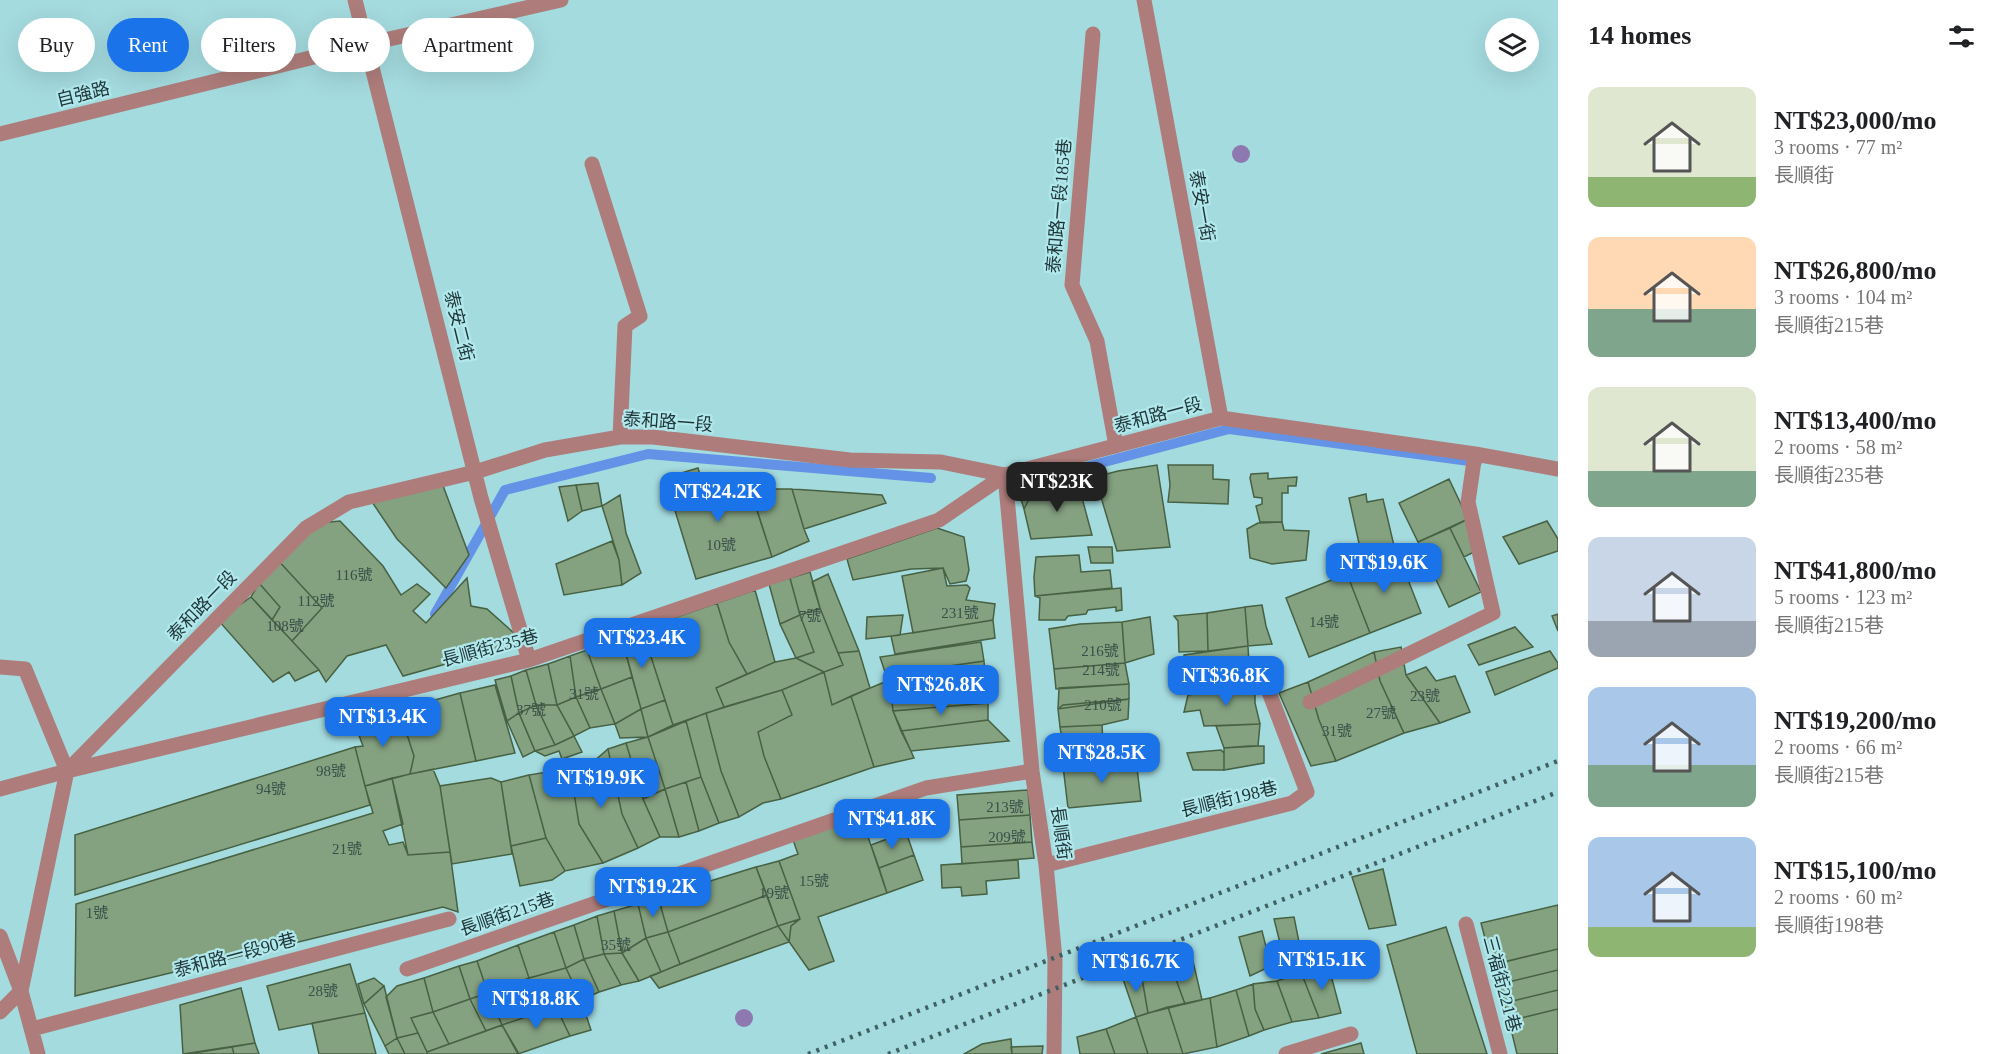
<!DOCTYPE html>
<html lang="en">
<head>
<meta charset="utf-8">
<style>
	body { margin:0; font-family:"Times New Roman","Noto Sans TC",serif; background:#f2f2f2; color:#202124; height:100vh; display:flex; flex-direction:column; font-size:22px; white-space:nowrap }
	* { box-sizing:border-box; margin:0 }
	p { font-size:20px; color:#757577 }
	.icon { flex:none; width:33px; height:33px; fill:none; stroke:currentColor; stroke-width:2; stroke-linecap:round; stroke-linejoin:round }
	.map { position:relative; flex:1; overflow:hidden }
	.side { display:flex; flex-direction:column; background:#fff; width:450px }
	.side>* { flex:none }
	.top-card { position:absolute; left:18px; top:18px; width:570px; height:54px; display:flex; gap:12px }
	.fabs { position:absolute; left:1485px; top:18px; display:grid; gap:12px }
	.fabs a { display:grid; place-items:center; width:54px; height:54px; border-radius:50%; background:#fff; box-shadow:0 6px 24px #0002; font-size:30px }
	.price { position:absolute; translate:-50% -51px; padding:0 14px; border-radius:12px; background:#1a73e8; color:#fff; font-size:20px; line-height:39px; filter:drop-shadow(0 2px 3px #0008) }
	.price::after { content:''; position:absolute; left:50%; top:36px; width:18px; height:14px; margin-left:-9px; background:inherit; clip-path:polygon(0 0,100% 0,50% 100%) }
	.price.on { background:#222; color:#fff }
	ul { padding:0; list-style:none }
	li { display:flex; align-items:center; gap:18px; height:150px; padding:0 30px }
	li span { display:grid; place-items:center; flex:none; width:168px; height:120px; border-radius:12px; color:#555 }
	li>.icon { margin-inline-start:auto }
	span .icon { width:72px; height:72px; fill:#fffc; stroke-width:1 }
	li b { font-size:26px }
	h2 { display:flex; justify-content:space-between; align-items:center; height:72px; padding:0 30px; font-size:26px }
	.pill { padding:0 21px; border-radius:27px; background:#fff; box-shadow:0 6px 24px #0002; font-size:21px; line-height:54px }
	.pill.on { background:#1a73e8; color:#fff }
	main { display:flex; flex:1; min-height:0 }
	.map>svg:first-child { display:block }
	.lines { fill:none; stroke-linecap:round; stroke-linejoin:round }
	.stream { stroke:#6492e6; stroke-width:10 }
	.building { fill:#84a180; stroke:#476143; stroke-width:1.5 }
	.minor { stroke:#ae7d7b; stroke-width:15 }
	.rail { stroke:#416062; stroke-width:4.5; stroke-dasharray:3 6; stroke-linecap:butt }
	.tree { fill:#8d79b0 }
	.labels { text-anchor:middle; dominant-baseline:central; stroke-width:4.5; stroke-linejoin:round; paint-order:stroke }
	.number-label { font-size:15px; fill:#385049 }
	.street-label { font-size:18px; fill:#1f3537; stroke:#b1e8ec }
</style>
</head>
<body>
<main>
<div class="map">
<svg width="1558" height="1054" viewBox="0 0 1558 1054">
	<rect width="100%" height="100%" fill="#a4dbdf"/>
	<g class="lines">
		<path class="stream" d="M1044 478 1229 429 1477 462
			M435 614 505 490 648 454 931 478"/>
	</g>
	<path class="building" d="M1157 465 1170 547 1117 551 1095 477 1118 471Z
		M1168 465H1213V479L1229 480 1228 504 1168 502 1170 485Z
		M698 468 704 488 746 475 772 557 696 579 665 478Z
		M1268 473V479L1297 477 1296 486H1288V493H1282V522H1260L1256 506 1262 504V498L1254 497 1250 478 1251 474Z
		M1449 479 1468 519 1418 542 1399 503Z
		M442 483 469 555 446 588 397 539 366 493Z
		M598 483 602 506 582 511 576 485Z
		M1078 483 1092 535 1031 539 1024 509 1032 493Z
		M576 485 582 511 568 521 559 487Z
		M750 489H792L804 529 809 541 772 557Z
		M792 489 882 495 886 503 804 529Z
		M1032 493 1024 509 1021 499Z
		M1366 494 1367 502 1383 499 1395 550 1362 557 1349 498Z
		M620 495 626 533 641 573 622 585 619 560 602 506Z
		M1468 519 1482 548 1464 557 1450 528Z
		M340 521 383 566 401 595 417 584 430 594 413 611 426 623 467 578 471 606 487 609 524 642 403 676 386 645 347 656 326 682 319 670 292 641 322 608 275 557 310 524Z
		M1547 521 1558 539V551L1519 564 1503 537Z
		M1282 522 1284 530 1309 531 1306 560 1272 564 1250 558 1247 529 1258 523Z
		M937 528 964 537 969 570 966 581 950 584 943 568 911 569 853 580 847 559Z
		M1450 528 1481 592 1449 607 1418 542Z
		M612 541 619 560 622 585 564 595 556 564Z
		M1088 547H1112L1113 563H1091Z
		M1398 554 1421 613 1370 633 1347 574Z
		M1079 555 1081 572 1110 570 1112 588 1035 596 1034 577 1036 557Z
		M275 557 322 608 292 641 272 620 280 607 259 583Z
		M943 568 947 586 967 585 970 588 966 600 995 604 993 620 913 633 902 576Z
		M810 572 820 608 800 615 790 578Z
		M828 574 859 651 838 653 820 608 812 582Z
		M1347 574 1370 633 1309 657 1286 598Z
		M790 578 800 615 780 624 769 584Z
		M259 583 280 607 272 620 251 597Z
		M1121 588 1122 610 1116 611V607L1088 610 1086 614 1068 616 1065 620H1039L1040 598 1035 596Z
		M755 590 775 662 747 674 729 642 717 603Z
		M251 597 319 670 295 681 289 672 273 682 218 620Z
		M717 603 729 642 747 674 716 688 724 707 673 725 642 629Z
		M1262 605 1266 626 1272 644 1248 646 1245 607Z
		M1245 607 1248 646 1208 651 1207 613Z
		M820 608 843 665 824 672 796 658 814 652 800 615Z
		M1207 613 1208 651 1179 652 1178 621 1174 616Z
		M1558 614V631L1552 616Z
		M800 615 814 652 796 658 780 624Z
		M903 615 900 635 866 639 867 617Z
		M1150 617 1154 654 1125 663 1122 622Z
		M993 620 995 638 895 654 891 636Z
		M1122 622 1125 663 1054 669 1049 629 1080 624Z
		M1515 627 1533 647 1479 665 1468 645Z
		M642 629 665 700 641 709 621 635Z
		M621 635 632 677 601 689 587 650Z
		M981 642 984 661 886 675 880 657Z
		M1248 646 1249 665 1186 673 1184 655Z
		M1401 647 1406 675 1440 723 1404 733 1380 681 1374 652Z
		M587 650 601 689 576 697 570 656Z
		M859 651 870 688 832 705 824 672 843 665 838 653Z
		M1550 651 1558 663V668L1495 695 1486 672Z
		M1374 652 1380 681 1404 733 1336 761 1319 720 1308 682Z
		M570 656 576 697 557 705 548 664Z
		M796 658 824 672 782 690 724 707 716 688 775 662Z
		M984 661 986 682 891 692 886 675Z
		M1125 663 1129 684 1056 689 1054 669Z
		M548 664 557 705H536L526 670Z
		M1253 665 1252 684 1188 695 1186 673Z
		M1426 667 1436 681 1455 676 1470 712 1440 723 1406 675Z
		M526 670 536 705 519 713 511 676Z
		M824 672 832 705 851 696 874 767 781 799 764 756 758 732 792 715 782 690Z
		M511 676 519 713 507 721 495 680Z
		M632 677 641 709 615 724 601 689Z
		M887 681 891 692 893 711 914 758 874 767 851 696Z
		M986 682 988 703 893 711 891 692Z
		M1308 682 1319 720 1336 761 1311 766 1279 693Z
		M1129 684V699L1058 709 1059 688Z
		M495 685 515 753 476 761 460 693Z
		M1255 685V703L1260 724 1204 726 1200 710 1184 712 1188 695Z
		M601 689 615 724 590 728 576 697Z
		M782 690 792 715 758 732 764 756 781 799 763 803 739 817 721 771 706 713Z
		M460 693 476 761 410 774 414 756 399 710Z
		M576 697 590 728 574 736 557 705Z
		M1129 699 1128 719 1102 725 1060 727 1058 709 1063 705Z
		M665 700 673 725 648 737 641 709Z
		M988 703V720L901 731 893 711Z
		M536 705 555 745 535 751 519 713Z
		M536 705H557L574 736 555 745Z
		M641 709 648 737 620 738 615 724Z
		M399 710 414 756 410 774 365 786 355 747 363 746 353 719Z
		M519 713 535 751 523 757 507 721Z
		M706 713 721 771 739 817 719 823 701 777 686 721Z
		M988 720 1009 741 911 751 901 731Z
		M686 721 701 777 665 789 648 737Z
		M1260 724 1258 746 1224 748 1216 726Z
		M1102 725 1103 743 1063 745 1060 727Z
		M574 736 582 752 562 759 559 751 545 756 535 751 555 745Z
		M648 737 665 789 643 799 626 743Z
		M1115 742 1117 762 1063 766V745Z
		M626 743 643 799 660 837 638 848 622 814 608 749Z
		M1249 746H1264V763L1224 770V748Z
		M355 747 370 805 75 895V835Z
		M608 749 622 814 638 848 603 863 579 824 570 768 593 762Z
		M1221 750 1224 753V770H1193L1187 753Z
		M1136 760 1141 801 1068 808 1063 766Z
		M570 768 579 824 603 863 565 871 546 838 529 775Z
		M433 769 440 786 450 852 408 855 392 778Z
		M529 775 546 838 511 846 501 782Z
		M701 777 719 823 699 831 686 782Z
		M392 778 403 824 383 831 389 845 403 842 408 855 450 852 458 912 443 907 75 996 76 904 373 813 365 786Z
		M491 778 501 782 512 854 452 864 440 786Z
		M686 782 699 831 679 837 665 789Z
		M665 789 679 837H660L643 799Z
		M1028 790 1030 815 959 820 957 795Z
		M860 813 887 893 818 917 834 961 809 970 778 926 800 919 779 861 798 854 792 837Z
		M1030 815 1032 842 961 847 959 820Z
		M906 832 914 855 879 868 871 845Z
		M546 838 565 871 552 880 520 886 511 846Z
		M1032 842 1034 858 962 864 961 847Z
		M914 855 923 880 887 893 879 868Z
		M1018 860 1019 878 986 881 987 894 962 896 961 887 942 888 941 865Z
		M779 861 800 919 791 926 789 942 659 988 650 976 778 926 756 867Z
		M756 867 767 895 668 932 658 897Z
		M1383 869 1396 925 1369 929 1352 877Z
		M767 895 778 926 680 964 668 932Z
		M658 897 668 932 646 938 638 904Z
		M638 904 646 938 622 953 614 911Z
		M1558 905V949L1492 965 1481 923Z
		M614 911 622 953 604 954 597 916Z
		M597 916 604 954 584 959 574 925Z
		M1294 917 1303 962 1286 967 1274 919Z
		M574 925 584 959 566 968 554 932Z
		M1446 927 1487 1054H1417L1387 945Z
		M1262 931 1271 966 1250 976 1239 937Z
		M554 932 566 968 529 978 518 945Z
		M668 932 680 964 661 972 646 938Z
		M646 938 661 972 639 981 622 953Z
		M518 945 529 978 488 993 477 961Z
		M1558 949V970L1500 984 1495 964Z
		M622 953 639 981 621 985 604 954Z
		M604 954 621 985 599 992 584 959Z
		M1192 957 1202 1000 1185 1004 1170 963Z
		M584 959 599 992 581 1000 566 968Z
		M477 961 488 993 470 999 459 966Z
		M1170 963 1185 1004 1148 1013 1141 973Z
		M350 964 365 1013 279 1030 267 986Z
		M1328 964 1341 1013 1319 1018 1301 972Z
		M459 966 470 999 433 1012 424 978Z
		M566 968 581 1000 541 1012 529 978Z
		M1558 970V990L1504 1003 1500 984Z
		M1301 972 1319 1018 1292 1022 1277 981Z
		M1141 973 1148 1013 1136 1017 1122 976Z
		M374 978 384 986 364 1004 358 984Z
		M424 978 433 1012 411 1018 418 1033 397 1038 386 997 397 986Z
		M529 978 541 1012 502 1025 488 993Z
		M1277 981 1292 1022 1264 1030 1255 1009 1253 984Z
		M1253 984 1255 1009 1264 1030 1249 1036 1236 990Z
		M384 986 397 1038 385 1046 364 1004Z
		M241 988 255 1043 183 1054 180 1005Z
		M1236 990 1249 1036 1217 1047 1210 998Z
		M1558 990V1009L1509 1021 1504 1003Z
		M488 993 502 1025 486 1031 470 999Z
		M1210 998 1217 1047 1183 1054 1168 1007Z
		M470 999 486 1031 449 1044 433 1012Z
		M581 1000 591 1030 570 1036 556 1007Z
		M556 1007 570 1036 518 1054 502 1025Z
		M1168 1007 1183 1054H1148L1136 1017Z
		M1558 1009V1054H1517L1509 1021Z
		M433 1012 449 1044 427 1052 411 1018Z
		M365 1013 376 1054H319L312 1023Z
		M1136 1017 1148 1054H1115L1106 1029Z
		M502 1025 519 1054H428L427 1052Z
		M1106 1029 1115 1054H1080L1077 1037Z
		M418 1033 428 1054H405L397 1038Z
		M397 1038 405 1054H389L385 1046Z
		M1011 1039 1012 1054H964L982 1044Z
		M255 1043 259 1054H234L232 1047Z
		M1361 1043 1364 1054H1321Z
		M1043 1046 1042 1054H1012L1011 1047Z
		M232 1047 234 1054H188Z"/>
	<g class="lines">
		<path class="minor" d="M355 0 481 498 529 660
			M1144 0 1221 418
			M1093 34 1072 285 1097 341 1116 446
			M0 134 367 44 561 0
			M592 164 640 316 625 326 620 437
			M1005 475 1032 771 1046 865 1055 959 1054 1054
			M0 667 25 669 67 771
			M1310 702 1493 613 1468 502 1475 454
			M0 789 67 771 529 660 939 520 1005 475
			M1046 865 1292 803 1307 792 1266 684
			M1466 924 1500 1054
			M0 936 21 991 38 1054
			M407 969 926 788 1032 771
			M0 1012 21 991 67 771 306 528 349 502 475 472 545 450 620 437H653L850 460 941 462 1005 475 1221 418 1475 454 1558 469
			M32 1029 449 919
			M1286 1054 1351 1034"/>
		<path class="rail" d="M808 1054 1558 761
			M888 1054 1558 792"/>
	</g>
	<g class="tree">
		<circle cx="39" cy="56" r="9"/>
		<circle cx="1241" cy="154" r="9"/>
		<circle cx="744" cy="1018" r="9"/>
	</g>
	<g class="labels">
		<g class="number-label">
			<text x="721" y="545">10號</text>
			<text x="354" y="575">116號</text>
			<text x="316" y="601">112號</text>
			<text x="960" y="613">231號</text>
			<text x="810" y="616">7號</text>
			<text x="1324" y="622">14號</text>
			<text x="285" y="626">108號</text>
			<text x="1100" y="651">216號</text>
			<text x="1101" y="670">214號</text>
			<text x="584" y="694">31號</text>
			<text x="1425" y="696">23號</text>
			<text x="1103" y="705">210號</text>
			<text x="531" y="710">37號</text>
			<text x="1381" y="713">27號</text>
			<text x="1337" y="731">31號</text>
			<text x="331" y="771">98號</text>
			<text x="271" y="789">94號</text>
			<text x="1005" y="807">213號</text>
			<text x="1007" y="837">209號</text>
			<text x="347" y="849">21號</text>
			<text x="814" y="881">15號</text>
			<text x="774" y="893">19號</text>
			<text x="97" y="913">1號</text>
			<text x="616" y="945">35號</text>
			<text x="323" y="991">28號</text>
		</g>
		<g class="street-label">
			<text transform="translate(83 94) rotate(-14)">自強路</text>
			<text transform="translate(1059 206) rotate(-85)">泰和路一段185巷</text>
			<text transform="translate(1202 206) rotate(80)">泰安一街</text>
			<text transform="translate(459 326) rotate(76)">泰安二街</text>
			<text transform="translate(1158 415) rotate(-15)">泰和路一段</text>
			<text transform="translate(668 422) rotate(4)">泰和路一段</text>
			<text transform="translate(202 606) rotate(-46)">泰和路一段</text>
			<text transform="translate(490 648) rotate(-15)">長順街235巷</text>
			<text transform="translate(1229 799) rotate(-14)">長順街198巷</text>
			<text transform="translate(1061 833) rotate(82)">長順街</text>
			<text transform="translate(507 914) rotate(-19)">長順街215巷</text>
			<text transform="translate(235 955) rotate(-15)">泰和路一段90巷</text>
			<text transform="translate(1502 984) rotate(75)">三福街221巷</text>
		</g>
	</g>
</svg>
<div class="fabs">
<a><svg class="icon" aria-label="layers" viewBox="0 0 24 24"><path d="M12 4l9 5-9 5-9-5zM3 14l9 5 9-5"/></svg></a>
</div>
<b class="price on" style="left:1057px;top:513px">NT$23K</b>
<b class="price" style="left:718px;top:523px">NT$24.2K</b>
<b class="price" style="left:1384px;top:594px">NT$19.6K</b>
<b class="price" style="left:642px;top:669px">NT$23.4K</b>
<b class="price" style="left:1226px;top:707px">NT$36.8K</b>
<b class="price" style="left:941px;top:716px">NT$26.8K</b>
<b class="price" style="left:383px;top:748px">NT$13.4K</b>
<b class="price" style="left:1102px;top:784px">NT$28.5K</b>
<b class="price" style="left:601px;top:809px">NT$19.9K</b>
<b class="price" style="left:892px;top:850px">NT$41.8K</b>
<b class="price" style="left:653px;top:918px">NT$19.2K</b>
<b class="price" style="left:1322px;top:991px">NT$15.1K</b>
<b class="price" style="left:1136px;top:993px">NT$16.7K</b>
<b class="price" style="left:536px;top:1030px">NT$18.8K</b>
<div class="top-card">
<a class="pill">Buy</a>
<a class="pill on">Rent</a>
<a class="pill">Filters</a>
<a class="pill">New</a>
<a class="pill">Apartment</a>
</div>
</div>
<section class="side">
<h2>14 homes<svg class="icon" aria-label="filters" viewBox="0 0 24 24"><path d="M4 7h16M4 17h16"/><circle cx="9" cy="7" r="2"/><circle cx="15" cy="17" r="2"/></svg></h2>
<ul>
<li><span style="background:linear-gradient(#dfe7d0 75%,#8fb573 0)"><svg class="icon" aria-label="home" viewBox="0 0 24 24"><path d="M3 11l9-7 9 7M6 9v11h12V9"/></svg></span><div><b>NT$23,000/mo</b><p>3 rooms · 77 m²</p><p>長順街</p></div></li>
<li><span style="background:linear-gradient(#ffd9b3 60%,#7fa58c 0)"><svg class="icon" aria-label="home" viewBox="0 0 24 24"><path d="M3 11l9-7 9 7M6 9v11h12V9"/></svg></span><div><b>NT$26,800/mo</b><p>3 rooms · 104 m²</p><p>長順街215巷</p></div></li>
<li><span style="background:linear-gradient(#dfe7d0 70%,#7fa58c 0)"><svg class="icon" aria-label="home" viewBox="0 0 24 24"><path d="M3 11l9-7 9 7M6 9v11h12V9"/></svg></span><div><b>NT$13,400/mo</b><p>2 rooms · 58 m²</p><p>長順街235巷</p></div></li>
<li><span style="background:linear-gradient(#c9d6e8 70%,#9aa5b1 0)"><svg class="icon" aria-label="home" viewBox="0 0 24 24"><path d="M3 11l9-7 9 7M6 9v11h12V9"/></svg></span><div><b>NT$41,800/mo</b><p>5 rooms · 123 m²</p><p>長順街215巷</p></div></li>
<li><span style="background:linear-gradient(#a9c7e8 65%,#7fa58c 0)"><svg class="icon" aria-label="home" viewBox="0 0 24 24"><path d="M3 11l9-7 9 7M6 9v11h12V9"/></svg></span><div><b>NT$19,200/mo</b><p>2 rooms · 66 m²</p><p>長順街215巷</p></div></li>
<li><span style="background:linear-gradient(#a9c7e8 75%,#8fb573 0)"><svg class="icon" aria-label="home" viewBox="0 0 24 24"><path d="M3 11l9-7 9 7M6 9v11h12V9"/></svg></span><div><b>NT$15,100/mo</b><p>2 rooms · 60 m²</p><p>長順街198巷</p></div></li>
</ul>
</section>
</main>
</body>
</html>
